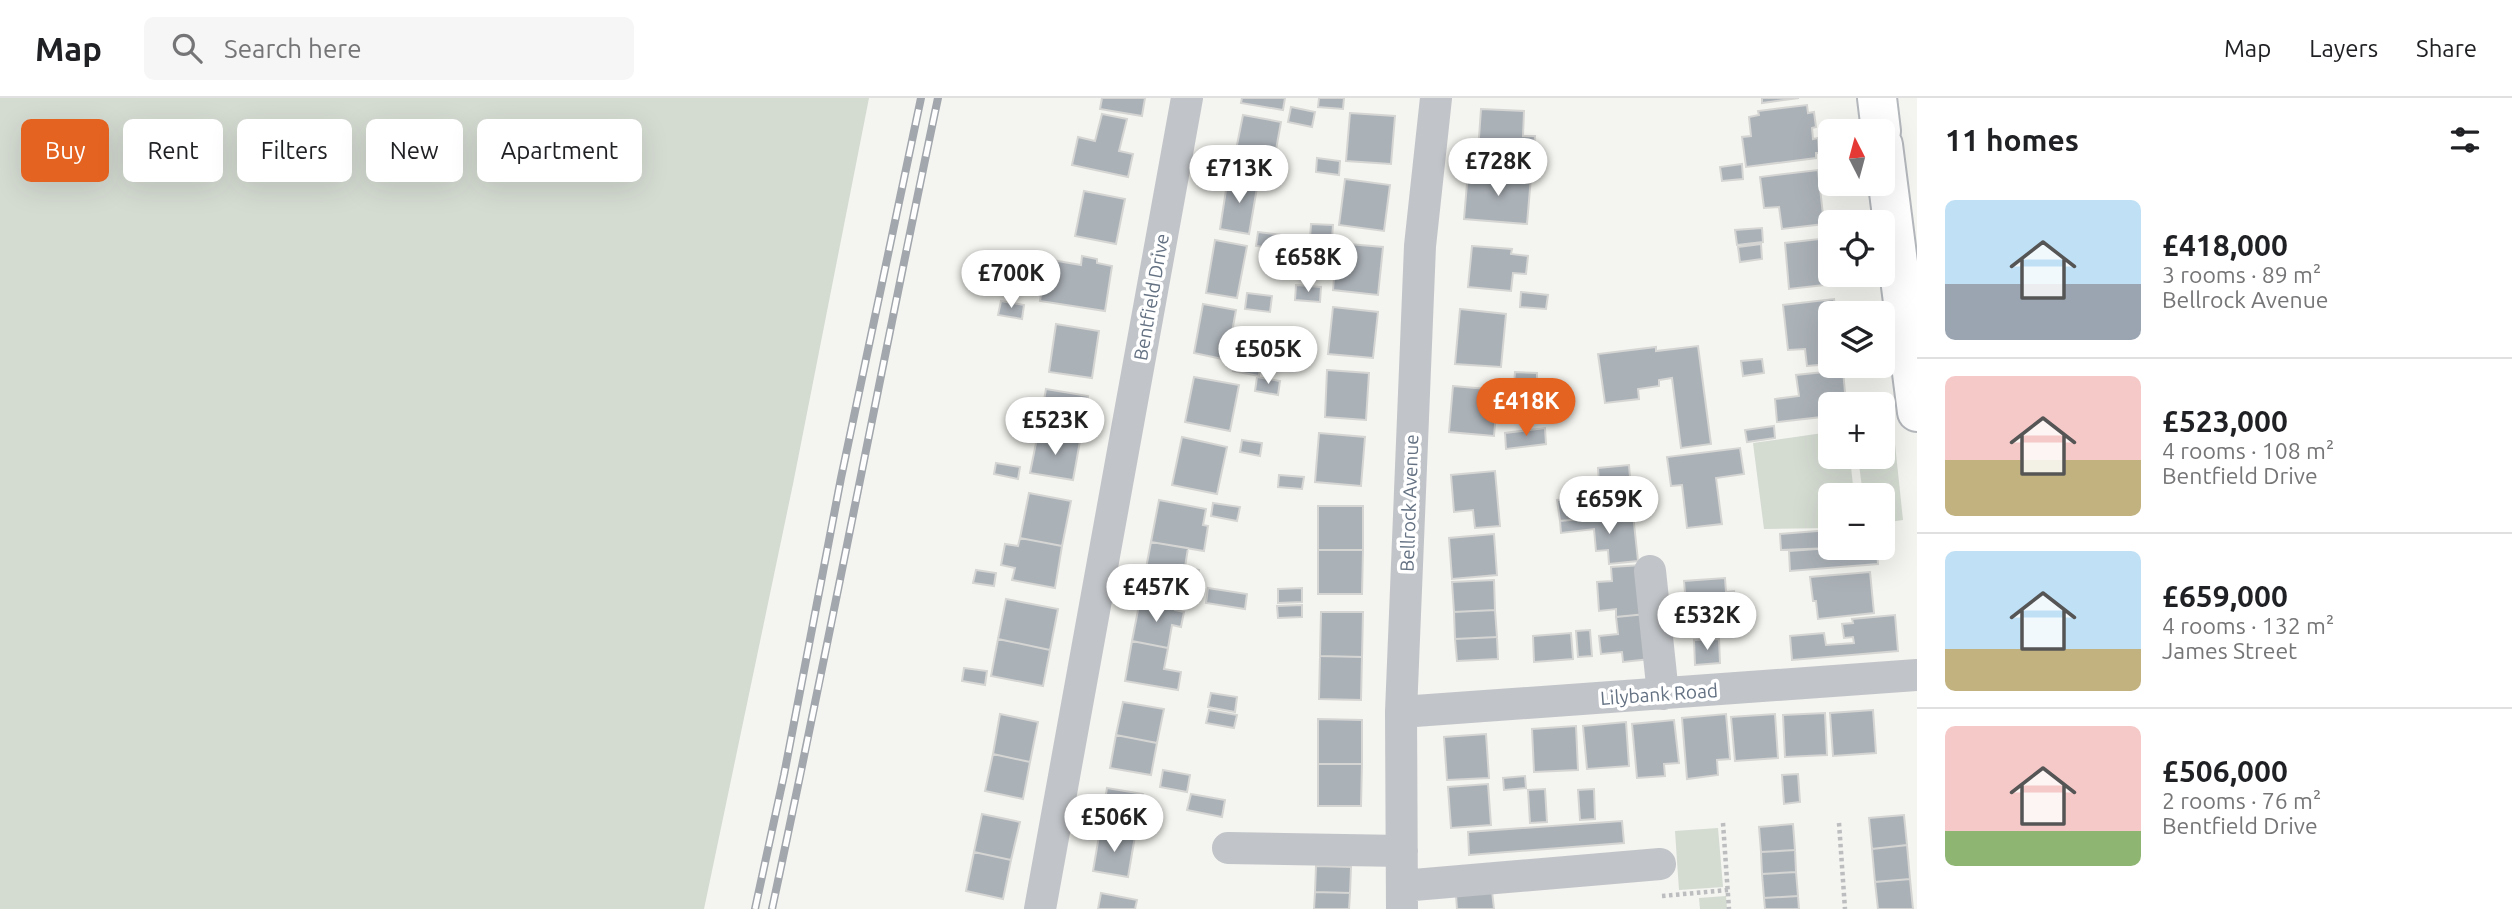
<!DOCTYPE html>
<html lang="en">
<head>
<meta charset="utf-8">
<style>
	body { margin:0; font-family:Ubuntu,sans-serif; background:#f6f6f6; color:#202124; height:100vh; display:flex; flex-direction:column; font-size:26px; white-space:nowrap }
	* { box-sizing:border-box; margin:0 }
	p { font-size:23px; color:#757577 }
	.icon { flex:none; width:38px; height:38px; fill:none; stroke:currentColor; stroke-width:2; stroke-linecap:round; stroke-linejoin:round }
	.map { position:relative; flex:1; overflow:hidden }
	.details { display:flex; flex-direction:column; background:#fff; width:595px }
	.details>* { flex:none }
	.top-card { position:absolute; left:21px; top:21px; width:665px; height:63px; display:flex; gap:14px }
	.needle { width:46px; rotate:354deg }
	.tools { position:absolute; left:1818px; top:21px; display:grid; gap:14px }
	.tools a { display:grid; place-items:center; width:77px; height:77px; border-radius:10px; background:#fff; box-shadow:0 7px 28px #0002; font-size:35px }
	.price { position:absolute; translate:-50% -60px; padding:0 16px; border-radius:24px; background:#fff; color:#222; font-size:23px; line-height:46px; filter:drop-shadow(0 2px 4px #0008) }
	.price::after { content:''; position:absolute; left:50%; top:42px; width:21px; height:16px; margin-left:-10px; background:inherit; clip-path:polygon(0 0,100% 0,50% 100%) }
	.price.on { background:#e56320; color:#fff }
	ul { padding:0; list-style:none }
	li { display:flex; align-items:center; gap:21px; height:175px; padding:0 28px }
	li+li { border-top:2px solid #e0e0e0 }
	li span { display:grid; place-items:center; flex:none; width:196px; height:140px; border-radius:10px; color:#555 }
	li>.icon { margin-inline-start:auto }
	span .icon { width:84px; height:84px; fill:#fffc; stroke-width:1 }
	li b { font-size:30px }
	h2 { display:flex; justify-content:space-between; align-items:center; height:84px; padding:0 28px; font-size:30px }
	.pill { padding:0 24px; border-radius:10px; background:#fff; box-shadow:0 7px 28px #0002; font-size:24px; line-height:63px }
	.pill.on { background:#e56320; color:#fff }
	header { display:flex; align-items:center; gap:42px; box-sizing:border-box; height:98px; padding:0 35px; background:#fff; border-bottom:2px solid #e0e0e0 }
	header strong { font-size:33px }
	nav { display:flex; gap:38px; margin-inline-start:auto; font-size:24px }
	.search { width:490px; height:63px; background:#f6f6f6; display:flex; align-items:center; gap:18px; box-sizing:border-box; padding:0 24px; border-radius:10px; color:#757577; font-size:26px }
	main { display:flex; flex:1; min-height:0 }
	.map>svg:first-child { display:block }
	.green { fill:#d4dbd1 }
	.building { fill:#aab1b7; stroke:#d5d5d3; stroke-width:2 }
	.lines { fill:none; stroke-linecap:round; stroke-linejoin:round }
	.major-casing { stroke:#b4b8bc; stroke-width:42 }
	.path { stroke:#bbbdbf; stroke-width:4.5; stroke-dasharray:3.5 3.5; stroke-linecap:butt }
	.minor { stroke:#c1c4c8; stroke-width:32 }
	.major { stroke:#fff; stroke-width:38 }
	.rail-casing { stroke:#a2a7ad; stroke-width:8 }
	.rail { stroke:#fff; stroke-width:5; stroke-dasharray:16; stroke-linecap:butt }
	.labels { text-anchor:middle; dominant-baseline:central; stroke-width:7; stroke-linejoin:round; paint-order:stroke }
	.street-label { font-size:19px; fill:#637182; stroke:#fff }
</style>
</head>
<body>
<header>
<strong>Map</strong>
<div class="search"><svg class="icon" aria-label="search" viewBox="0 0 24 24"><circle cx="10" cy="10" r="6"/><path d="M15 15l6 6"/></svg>Search here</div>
<nav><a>Map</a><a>Layers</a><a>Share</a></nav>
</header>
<main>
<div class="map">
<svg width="1917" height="811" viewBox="0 0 1917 811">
	<rect width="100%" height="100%" fill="#f4f4f0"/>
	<path class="green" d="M0 0H869L793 386 704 811H0Z
		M1893 327 1903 422 1883 425V397H1863L1858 359H1883V328Z
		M1830 334V359H1850L1854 397H1830V430L1764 431 1753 345Z
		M1718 730 1723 789 1679 792 1675 733Z
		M1726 798 1727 811H1700L1699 800Z"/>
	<path class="building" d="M1102 0H1145L1142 18 1100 11Z
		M1242 0H1285L1283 12 1241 5Z
		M1319 0H1344L1343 11 1318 9Z
		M1762 0H1799L1762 5Z
		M1807 7 1808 15 1814 14 1816 29 1812 30 1813 41 1818 40 1819 55H1816V60L1746 69 1742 39 1751 38 1749 19 1759 17 1758 13Z
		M1291 9 1315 14 1312 29 1288 24Z
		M1481 11 1524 13 1523 38H1535L1532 72 1513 70 1514 57 1478 54Z
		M1350 15 1395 18 1391 66 1346 63Z
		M1102 16 1127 21 1119 53 1133 56 1128 79 1072 67 1078 39 1095 43Z
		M1243 17 1281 24 1272 74 1233 67Z
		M1317 60 1340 63 1339 77 1316 74Z
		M1742 66 1743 81 1722 83 1720 69Z
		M1818 72 1824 126 1782 131 1779 109 1764 110 1760 79Z
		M1468 74 1531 79 1527 126 1464 121Z
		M1228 79 1258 84 1249 136 1220 131Z
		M1345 81 1390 87 1384 133 1339 127Z
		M1084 93 1125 101 1116 146 1075 138Z
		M1311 126 1333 127 1332 141 1310 140Z
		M1762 130 1763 144 1737 147 1735 132Z
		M1258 134 1283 137 1281 151 1256 148Z
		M1828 140 1833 186 1789 191 1785 145Z
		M1215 142 1247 148 1237 200 1206 195Z
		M1337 145 1383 149 1378 197 1333 192Z
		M1761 146 1762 161 1740 164 1738 149Z
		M1472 148 1512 151 1511 156 1528 158 1526 176 1513 175 1511 193 1468 189Z
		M1082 158 1097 161V165L1112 168 1105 213 1040 203 1046 161 1081 167Z
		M1296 187 1321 189 1320 204 1295 202Z
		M1521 194 1548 197 1546 211 1520 209Z
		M1247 195 1272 198 1270 214 1245 211Z
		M1834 201 1836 215H1830V266L1807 268 1805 251 1788 252 1783 207Z
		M1001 203 1024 207 1022 221 998 217Z
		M1203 206 1236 212 1227 262 1194 255Z
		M1333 209 1378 214 1373 260 1328 256Z
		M1460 211 1506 216 1501 269 1455 266Z
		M1056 226 1099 233 1092 280 1049 274Z
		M1698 248 1711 346 1681 350 1672 280 1659 282V288L1638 291 1639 301 1605 305 1598 256 1656 249V253Z
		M1236 259 1261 264 1259 278 1233 273Z
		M1762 261 1764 275 1743 278 1741 263Z
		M1327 272 1369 275 1366 322 1325 319Z
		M1843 272 1846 306H1830V318L1777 324 1775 301 1799 298 1796 277Z
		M1515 274 1537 275V286H1514Z
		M1194 279 1239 287 1230 333 1185 324Z
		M1257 279 1280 283 1278 297 1255 293Z
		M1453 288 1498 292 1494 338 1449 334Z
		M1046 291 1088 298 1080 343 1038 335Z
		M1774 328 1775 340 1747 344 1745 332Z
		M1545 330 1546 346 1506 351 1505 335Z
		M1038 335 1080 343 1073 382 1030 375Z
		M1319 335 1365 339 1361 388 1315 384Z
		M1182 339 1227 349 1217 396 1172 387Z
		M1242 342 1262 345 1260 358 1240 354Z
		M1740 350 1744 376 1716 380 1722 426 1687 430 1682 387 1671 388 1667 359Z
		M996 365 1020 369 1018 381 994 376Z
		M1629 367 1633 416 1560 423 1557 402 1583 400 1581 386 1599 385 1598 370Z
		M1495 373 1500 428 1475 430 1473 412 1454 414 1451 377Z
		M1279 377 1304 379 1302 391 1278 389Z
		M1029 395 1071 403 1062 448 1020 440Z
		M1159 402 1206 411 1203 427 1208 428 1204 453 1151 444Z
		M1213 405 1240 409 1237 423 1211 418Z
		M1318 408H1363V452H1318Z
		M1633 416 1638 463 1609 466 1608 452 1596 453 1594 431 1561 435 1560 423Z
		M1830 432 1831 450 1781 452 1780 436Z
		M1494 436 1497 477 1452 481 1449 440Z
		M1020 440 1062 448 1055 490 1012 482 1015 470 1001 467 1005 446 1018 448Z
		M1151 444 1188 450 1185 469 1199 472 1196 491 1144 481Z
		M1831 450H1877L1878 466 1790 473 1789 453Z
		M1318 452H1363L1362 496H1318Z
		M1642 467 1646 516 1616 519V511L1599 513 1597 484 1612 483 1611 469Z
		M976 472 996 475 994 488 973 485Z
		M1870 474 1874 515 1818 521 1816 503H1813L1810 479Z
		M1725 480 1726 494 1734 493 1736 517 1725 518 1726 527 1688 530 1684 483Z
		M1494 482 1495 512 1454 514 1452 484Z
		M1208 490 1247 496 1245 511 1206 505Z
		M1302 490V504L1278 505V491Z
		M1006 501 1058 511 1050 552 998 541Z
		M1140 502 1176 509 1175 512 1184 514 1181 529 1172 527 1168 550 1132 543Z
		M1302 507V519L1278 520 1277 508Z
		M1495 512 1497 539 1455 541 1454 514Z
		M1321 514H1363L1362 559 1320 558Z
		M1646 516 1650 561 1623 564 1622 554 1601 556 1599 538 1618 536 1616 519Z
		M1895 517 1898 553 1792 562 1790 538 1824 535 1826 547 1854 545 1853 539 1844 540 1842 526 1853 525 1852 521Z
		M1590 532 1592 558 1578 559 1576 533Z
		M1571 535 1573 561 1534 564 1533 538Z
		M1497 539 1498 561 1457 563 1455 541Z
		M998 541 1050 552 1043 588 991 578Z
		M1719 541 1720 565 1695 567 1694 542Z
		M1132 543 1168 550 1164 571 1181 574 1178 592 1125 583Z
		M1320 558 1362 559 1361 602 1319 601Z
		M964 570 987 573 985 587 962 583Z
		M1211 595 1237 599 1235 614 1208 609Z
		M1123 604 1164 611 1157 645 1116 637Z
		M1209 612 1237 617 1234 630 1206 625Z
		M1873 612 1876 655 1833 658 1830 615Z
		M1825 615 1827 657 1785 659 1783 617Z
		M1000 616 1038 624 1030 664 993 656Z
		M1726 616 1730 661 1717 662 1718 677 1687 681 1682 620Z
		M1775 616 1778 660 1735 663 1731 619Z
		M1318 621 1362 622V666H1318Z
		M1674 622 1679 665 1664 666 1665 678 1637 680 1632 626Z
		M1626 624 1629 668 1587 671 1583 628Z
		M1576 628 1578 672 1534 674 1532 631Z
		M1486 636 1489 680 1447 682 1444 639Z
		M1116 637 1157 645 1151 677 1110 670Z
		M993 656 1030 664 1023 701 985 693Z
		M1318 666H1362L1361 708H1318Z
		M1163 672 1190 677 1187 694 1160 689Z
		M1798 676 1800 704 1784 706 1782 677Z
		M1525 678 1526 690 1504 692 1503 680Z
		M1488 686 1491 727 1451 730 1448 689Z
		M1107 690 1143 696 1135 738 1100 732Z
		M1545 691 1547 724 1530 725 1528 692Z
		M1594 691 1595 721 1580 722 1578 692Z
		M1191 696 1225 702 1222 719 1187 712Z
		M982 716 1020 724 1011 762 974 754Z
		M1904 717 1907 747 1872 751 1869 720Z
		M1622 723 1624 745 1469 757 1468 734Z
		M1793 726 1795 752 1761 754 1759 729Z
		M1100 732 1135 738 1128 779 1093 773Z
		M1907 747 1910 781 1875 784 1872 751Z
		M1795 752 1796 774 1762 776 1761 754Z
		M974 754 1011 762 1003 801 966 793Z
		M1316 768 1351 769 1350 795 1315 794Z
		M1796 774 1798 798 1764 800 1762 776Z
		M1910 781 1913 811H1878L1875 784Z
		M1492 793 1494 811H1457L1456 797Z
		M1315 794 1350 795 1349 811H1314Z
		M1101 795 1137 802 1135 811H1098Z
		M1798 798 1799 811H1765L1764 800Z"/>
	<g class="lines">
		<defs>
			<path id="major" d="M1877 0 1881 33
				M1883 47 1917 314"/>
		</defs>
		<use href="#major" class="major-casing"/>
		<path class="path" d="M1723 725 1729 811
			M1839 725 1845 811
			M1662 798 1728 792"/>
		<path class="minor" d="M1650 473 1663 596
			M1401 614 1917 577
			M1228 750 1402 753
			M1402 788 1660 766
			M1040 811 1187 0
			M1402 811 1401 614 1420 148 1436 0"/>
		<use href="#major" class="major"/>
		<defs>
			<path id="rail" d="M755 811 784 677 841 380 921 0
				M772 811C830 541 881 270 938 0"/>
		</defs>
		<use href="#rail" class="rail-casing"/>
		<use href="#rail" class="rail"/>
	</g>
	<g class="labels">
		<g class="street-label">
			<text transform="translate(1151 199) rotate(-80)">Bentfield Drive</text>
			<text transform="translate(1409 405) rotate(-88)">Bellrock Avenue</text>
			<text transform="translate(1659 596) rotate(-4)">Lilybank Road</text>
		</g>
	</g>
</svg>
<div class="tools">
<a><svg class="needle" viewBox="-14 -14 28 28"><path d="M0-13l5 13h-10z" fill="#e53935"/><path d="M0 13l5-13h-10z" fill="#757577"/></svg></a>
<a><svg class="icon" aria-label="locate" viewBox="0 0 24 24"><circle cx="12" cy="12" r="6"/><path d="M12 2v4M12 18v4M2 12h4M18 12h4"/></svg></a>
<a><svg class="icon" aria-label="layers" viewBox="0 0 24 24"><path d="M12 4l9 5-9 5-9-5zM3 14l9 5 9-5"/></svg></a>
<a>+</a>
<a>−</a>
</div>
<b class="price" style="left:1498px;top:100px">£728K</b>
<b class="price" style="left:1239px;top:107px">£713K</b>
<b class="price" style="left:1308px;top:196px">£658K</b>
<b class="price" style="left:1011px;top:212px">£700K</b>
<b class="price" style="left:1268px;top:288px">£505K</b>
<b class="price on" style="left:1526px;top:340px">£418K</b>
<b class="price" style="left:1055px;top:359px">£523K</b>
<b class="price" style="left:1609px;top:438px">£659K</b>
<b class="price" style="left:1156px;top:526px">£457K</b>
<b class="price" style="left:1707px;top:554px">£532K</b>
<b class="price" style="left:1114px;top:756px">£506K</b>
<div class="top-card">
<a class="pill on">Buy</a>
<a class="pill">Rent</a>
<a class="pill">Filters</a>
<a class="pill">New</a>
<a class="pill">Apartment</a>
</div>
</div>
<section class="details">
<h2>11 homes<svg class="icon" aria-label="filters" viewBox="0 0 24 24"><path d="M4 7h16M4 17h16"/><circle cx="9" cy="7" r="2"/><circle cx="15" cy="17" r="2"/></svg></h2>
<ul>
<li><span style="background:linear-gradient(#bfe0f5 60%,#9aa5b1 0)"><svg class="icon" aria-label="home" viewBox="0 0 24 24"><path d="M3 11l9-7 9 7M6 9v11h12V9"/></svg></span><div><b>£418,000</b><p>3 rooms · 89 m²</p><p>Bellrock Avenue</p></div></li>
<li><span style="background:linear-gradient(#f6c9c9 60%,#c2b280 0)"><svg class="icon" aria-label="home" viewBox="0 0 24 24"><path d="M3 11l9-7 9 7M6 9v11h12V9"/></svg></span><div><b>£523,000</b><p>4 rooms · 108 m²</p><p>Bentfield Drive</p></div></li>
<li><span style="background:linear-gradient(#bfe0f5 70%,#c2b280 0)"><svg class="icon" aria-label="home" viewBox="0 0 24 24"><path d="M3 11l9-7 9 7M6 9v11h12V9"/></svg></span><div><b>£659,000</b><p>4 rooms · 132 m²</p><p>James Street</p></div></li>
<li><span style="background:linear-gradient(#f6c9c9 75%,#8fb573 0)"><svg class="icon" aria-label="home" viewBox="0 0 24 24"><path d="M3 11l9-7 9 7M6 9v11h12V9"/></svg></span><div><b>£506,000</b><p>2 rooms · 76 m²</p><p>Bentfield Drive</p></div></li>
</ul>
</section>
</main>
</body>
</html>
